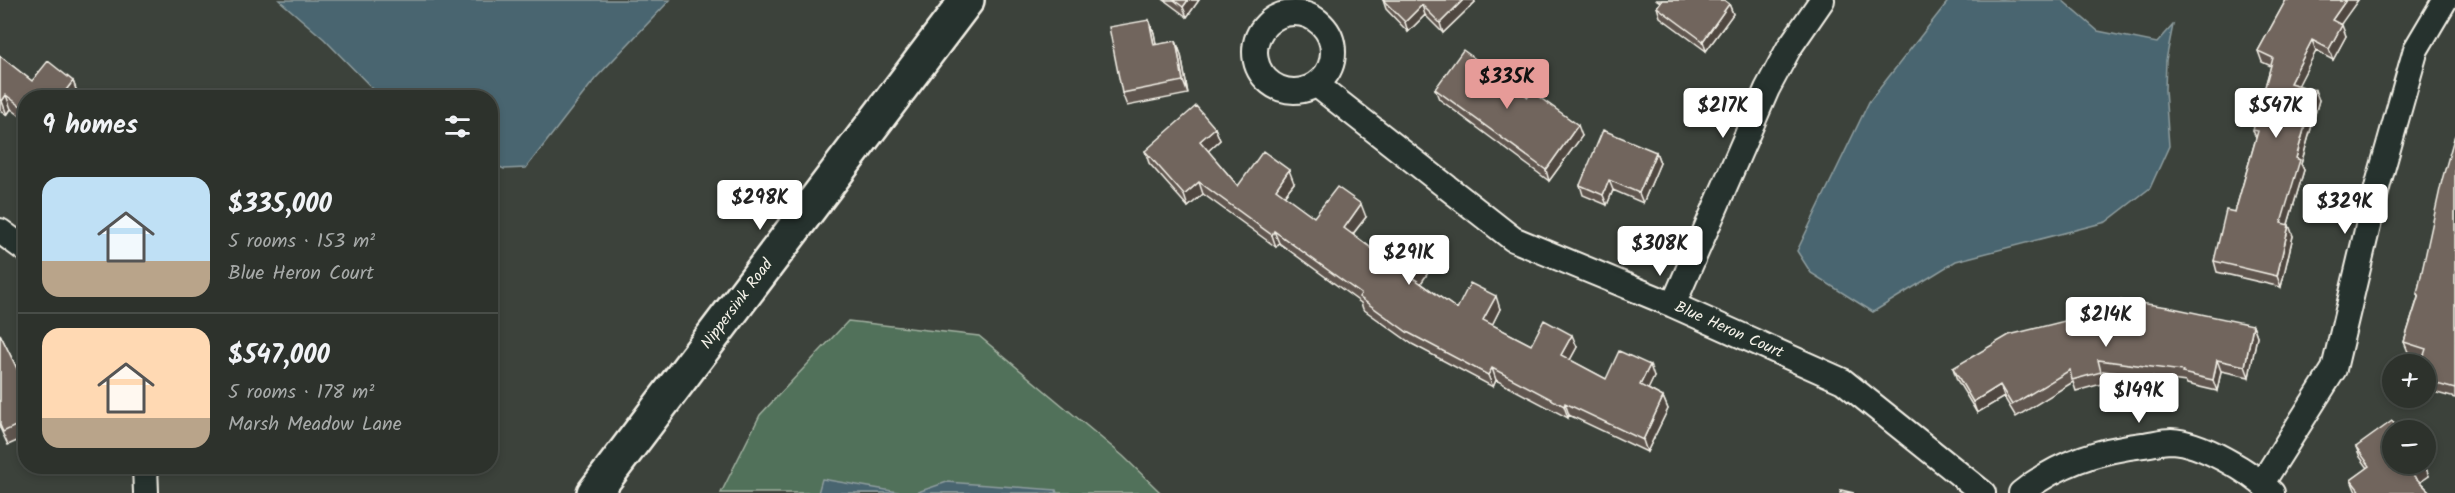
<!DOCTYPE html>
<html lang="en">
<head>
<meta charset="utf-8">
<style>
	body { margin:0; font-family:Kalam,sans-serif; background:#353a34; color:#f1f3f6; height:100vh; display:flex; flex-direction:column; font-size:22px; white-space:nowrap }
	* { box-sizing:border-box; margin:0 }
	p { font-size:20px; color:#a7aaa9 }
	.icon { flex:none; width:33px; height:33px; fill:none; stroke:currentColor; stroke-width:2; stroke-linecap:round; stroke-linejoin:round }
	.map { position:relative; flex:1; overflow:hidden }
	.panel { position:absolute; left:18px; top:90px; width:480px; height:384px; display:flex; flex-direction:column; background:#2d322c; border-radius:24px; box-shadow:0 3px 9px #0003,0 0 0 2px #484d48 }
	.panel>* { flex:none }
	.tools { position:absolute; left:2382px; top:354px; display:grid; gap:12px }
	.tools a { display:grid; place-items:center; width:54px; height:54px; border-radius:50%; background:#2d322c; box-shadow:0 3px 9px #0003,0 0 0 2px #484d48; font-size:30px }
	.price { position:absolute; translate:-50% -51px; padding:0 14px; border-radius:6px; background:#fff; color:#222; font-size:20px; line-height:39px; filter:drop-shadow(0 2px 3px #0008) }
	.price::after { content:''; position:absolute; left:50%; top:36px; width:18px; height:14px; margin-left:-9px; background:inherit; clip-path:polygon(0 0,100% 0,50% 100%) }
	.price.selected { background:#e69b98; color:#111 }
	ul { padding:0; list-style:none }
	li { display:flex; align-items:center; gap:18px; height:150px; padding:0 24px }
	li+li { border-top:2px solid #484d48 }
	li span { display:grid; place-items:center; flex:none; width:168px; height:120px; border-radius:18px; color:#555 }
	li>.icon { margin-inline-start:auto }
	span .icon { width:72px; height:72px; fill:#fffc; stroke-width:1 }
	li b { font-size:26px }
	h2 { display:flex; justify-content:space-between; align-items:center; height:72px; padding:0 24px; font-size:26px }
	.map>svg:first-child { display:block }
	.green { fill:#51715a; stroke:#a2b1a1; stroke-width:1.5 }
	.water { fill:#4a656f; stroke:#8e9d9f; stroke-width:1.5 }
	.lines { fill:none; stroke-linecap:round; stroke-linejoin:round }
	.street-casing { stroke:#f4f1e8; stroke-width:28 }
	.secondary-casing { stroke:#f4f1e8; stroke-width:38 }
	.street { stroke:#26332d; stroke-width:24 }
	.secondary { stroke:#26332d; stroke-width:33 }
	.wall { fill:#615750; stroke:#f4f1e8; stroke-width:1.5 }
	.shaded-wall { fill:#4f4741; stroke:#f4f1e8; stroke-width:1.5 }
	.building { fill:#71655d; stroke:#f4f1e8; stroke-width:1.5 }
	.labels { text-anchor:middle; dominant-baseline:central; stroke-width:5; stroke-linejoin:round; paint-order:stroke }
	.street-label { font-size:16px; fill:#f4f1e8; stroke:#26332d }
</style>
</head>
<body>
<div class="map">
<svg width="2455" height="493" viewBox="0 0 2455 493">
	<rect width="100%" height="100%" fill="#3c423b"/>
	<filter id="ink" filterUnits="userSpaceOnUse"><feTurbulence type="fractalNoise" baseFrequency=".0167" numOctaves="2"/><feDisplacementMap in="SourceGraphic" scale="12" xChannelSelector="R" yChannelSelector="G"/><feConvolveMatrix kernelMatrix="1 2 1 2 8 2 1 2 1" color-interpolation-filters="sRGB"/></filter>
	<g filter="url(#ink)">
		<path class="green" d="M848 321 979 336 1123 456 1161 493H721L760 415Z"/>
		<path class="water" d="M279 0H670L595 79 526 168 504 169 491 163 490 98 381 97 324 39Z
			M1949 0H2062L2098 31 2157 43 2173 25 2166 60 2165 90 2169 146 2150 188 2106 222 1956 261 1873 312 1811 273 1797 251 1869 102Z
			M822 479 904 493H818Z
			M947 482 1056 490 1057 493H915Z"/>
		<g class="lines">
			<defs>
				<path id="street" d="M1255 52a39 39 0 1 1 78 0a39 39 0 1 1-78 0Z
					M1317 85 1513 239 1673 305 1843 381 1983 493
					M0 231 26 250
					M1673 305 1767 89 1789 48 1822 0
					M145 466 146 493
					M2262 483 2334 369 2378 184 2416 49 2445 0
					M2021 493C2056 464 2099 450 2143 445 2152 444 2162 441 2171 441 2200 442 2252 472 2272 493"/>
				<path id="secondary" d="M594 493 967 0"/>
			</defs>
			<use href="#street" class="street-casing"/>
			<use href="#secondary" class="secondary-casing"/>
			<use href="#street" class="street"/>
			<use href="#secondary" class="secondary"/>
		</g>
		<path class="wall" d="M1164 0H1199L1187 17Z
			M1383 0H1474L1475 2 1443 33 1425 15 1408 32 1386 9Z
			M1657 0H1724L1729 4 1733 14 1706 51 1660 17 1657 7 1660 2Z
			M2286 0H2358L2340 24 2346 36 2333 60 2316 51 2298 85 2319 100 2301 164 2304 170 2288 224 2293 236 2281 287 2217 272 2214 261 2235 212 2256 138 2253 130 2271 66 2262 62 2258 51Z
			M1149 20 1154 33 1156 45 1176 41 1181 55 1188 94 1127 106 1122 93Z
			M0 56 32 81H73L78 95 26 98V120L11 109 7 115 0 110Z
			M1435 89 1582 136 1549 181 1439 99Z
			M1215 128 1220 140 1208 151 1238 186 1294 183 1284 196 1314 217H1366L1353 234 1386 259 1428 255 1432 267 1421 283 1457 309H1500L1492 325 1531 345 1577 347 1570 360 1606 379 1654 377 1648 389 1663 397 1668 409 1647 452 1569 415 1568 418 1496 380 1493 387 1412 344 1363 309 1361 303 1279 243 1276 247 1203 194 1188 207 1149 163 1145 151Z
			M2455 135V398L2426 390V364L2424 357 2408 352 2404 342 2418 297 2417 294Z
			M1656 152 1660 163 1643 203 1613 190 1607 205 1583 195 1580 185Z
			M2253 325 2257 336 2249 377 2221 371 2217 391 2187 384 2186 382 2103 371 2105 383 2076 391 2073 382 2016 417 2004 397 1977 413 1957 380 1953 368Z
			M0 334 26 387V437L8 445 0 428Z
			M2356 447 2425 466 2429 476 2420 482 2431 493H2357L2355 490 2351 480 2368 468 2360 457Z"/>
		<path class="shaded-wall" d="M1188 0H1199L1187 17 1183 7Z
			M1463 0H1474L1475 2 1443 33 1440 23Z
			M2346 0H2358L2336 31 2332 20Z
			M1729 4 1733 14 1706 51 1703 41Z
			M1422 5 1425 15 1408 32 1405 22Z
			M1149 20 1154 33 1159 59 1154 45Z
			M2342 25 2346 36 2333 60 2329 49Z
			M2312 40 2316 51 2294 94 2290 83Z
			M1176 41 1181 55 1188 94 1183 81Z
			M73 81 78 95 75 98H60Z
			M2315 90 2319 100 2301 164 2304 170 2285 234 2281 223 2296 158Z
			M6 95 11 109 7 115 2 101Z
			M1578 125 1582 136 1549 181 1546 170Z
			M1215 128 1220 140 1205 154 1200 141Z
			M1656 152 1660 163 1643 203 1639 193Z
			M1289 170 1294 183 1280 201 1276 189Z
			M1609 180 1613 190 1607 205 1603 195Z
			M1199 182 1203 194 1188 207 1184 195Z
			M1361 204 1366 217 1348 240 1344 228Z
			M2289 225 2293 236 2281 287 2277 276Z
			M1274 231 1279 243 1276 247 1272 235Z
			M1428 255 1432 267 1417 289 1412 277Z
			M1496 296 1500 309 1488 333 1483 320Z
			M2253 325 2257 336 2249 377 2245 366Z
			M1572 335 1577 347 1566 367 1561 355Z
			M2217 360 2221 371 2217 391 2213 380Z
			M1650 365 1654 377 1644 398 1640 385Z
			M1492 368 1496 380 1493 387 1488 375Z
			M2000 385 2004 397 1977 413 1973 402Z
			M1663 397 1668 409 1647 452 1643 440Z
			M1565 403 1569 415 1568 418 1564 406Z
			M2425 466 2429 476 2416 485 2413 475Z"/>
		<path class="building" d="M1174 0H1188L1183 7Z
			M1383 0H1463L1440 23 1422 5 1405 22Z
			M1662 0H1724L1729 4 1703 41 1657 7Z
			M2286 0H2346L2332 20 2342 25 2329 49 2312 40 2290 83 2315 90 2296 158 2300 160 2281 223 2289 225 2277 276 2214 261 2226 210 2235 212 2258 131 2253 130 2273 58 2258 51Z
			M1149 20 1154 45 1176 41 1183 81 1122 93 1109 27Z
			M1463 50 1528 97 1532 92 1578 125 1546 170 1435 89Z
			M0 56 32 81 48 61 73 81 60 98H26V110L6 95 2 101 0 100Z
			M1196 106 1215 128 1200 141 1238 186 1263 151 1289 170 1276 189 1314 217 1337 187 1361 204 1344 228 1386 259 1403 237 1428 255 1412 277 1457 309 1470 283 1496 296 1483 320 1531 345 1544 320 1572 335 1561 355 1606 379 1619 351 1650 365 1640 385 1663 397 1643 440 1565 403 1564 406 1492 368 1488 375 1407 332 1359 297 1361 294 1274 231 1272 235 1199 182 1184 195 1145 151Z
			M1603 130 1656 152 1639 193 1609 180 1603 195 1580 185Z
			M2455 135V389L2426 381V364H2421L2426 349 2404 342 2419 295 2417 294 2442 180Z
			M2118 300 2168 307 2253 325 2245 366 2217 360 2213 380 2182 373 2183 371 2098 360 2101 372 2072 380 2070 370 2012 405 2000 385 1973 402 1953 368 2009 335 2117 308Z
			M0 334 26 387V421L3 432 0 425Z
			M2392 421 2399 430H2392V464H2423L2425 466 2413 475 2431 493H2361L2351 480 2370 466 2356 447Z
			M1841 490 1854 493H1840Z"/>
	</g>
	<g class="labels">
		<g class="street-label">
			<text transform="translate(737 304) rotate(-53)">Nippersink Road</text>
			<text transform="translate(1729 330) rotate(24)">Blue Heron Court</text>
		</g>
	</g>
</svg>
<div class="tools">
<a>+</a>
<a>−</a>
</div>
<b class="price selected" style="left:1507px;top:110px">$335K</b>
<b class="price" style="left:1723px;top:139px">$217K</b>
<b class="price" style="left:2276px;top:139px">$547K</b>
<b class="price" style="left:760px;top:231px">$298K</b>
<b class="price" style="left:2345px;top:235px">$329K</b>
<b class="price" style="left:1660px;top:277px">$308K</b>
<b class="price" style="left:1409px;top:286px">$291K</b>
<b class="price" style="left:2106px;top:348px">$214K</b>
<b class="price" style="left:2139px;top:424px">$149K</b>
<section class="panel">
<h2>9 homes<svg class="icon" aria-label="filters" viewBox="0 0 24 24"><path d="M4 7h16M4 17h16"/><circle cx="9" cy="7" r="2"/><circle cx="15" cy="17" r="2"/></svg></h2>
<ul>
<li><span style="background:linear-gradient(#bfe0f5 70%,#b9a48a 0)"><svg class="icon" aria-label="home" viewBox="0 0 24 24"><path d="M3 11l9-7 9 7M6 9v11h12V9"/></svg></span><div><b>$335,000</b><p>5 rooms · 153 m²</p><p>Blue Heron Court</p></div></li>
<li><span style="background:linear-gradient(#ffd9b3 75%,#b9a48a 0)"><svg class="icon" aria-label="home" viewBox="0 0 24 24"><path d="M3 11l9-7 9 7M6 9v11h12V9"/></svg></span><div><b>$547,000</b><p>5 rooms · 178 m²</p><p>Marsh Meadow Lane</p></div></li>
</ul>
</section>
</div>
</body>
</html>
